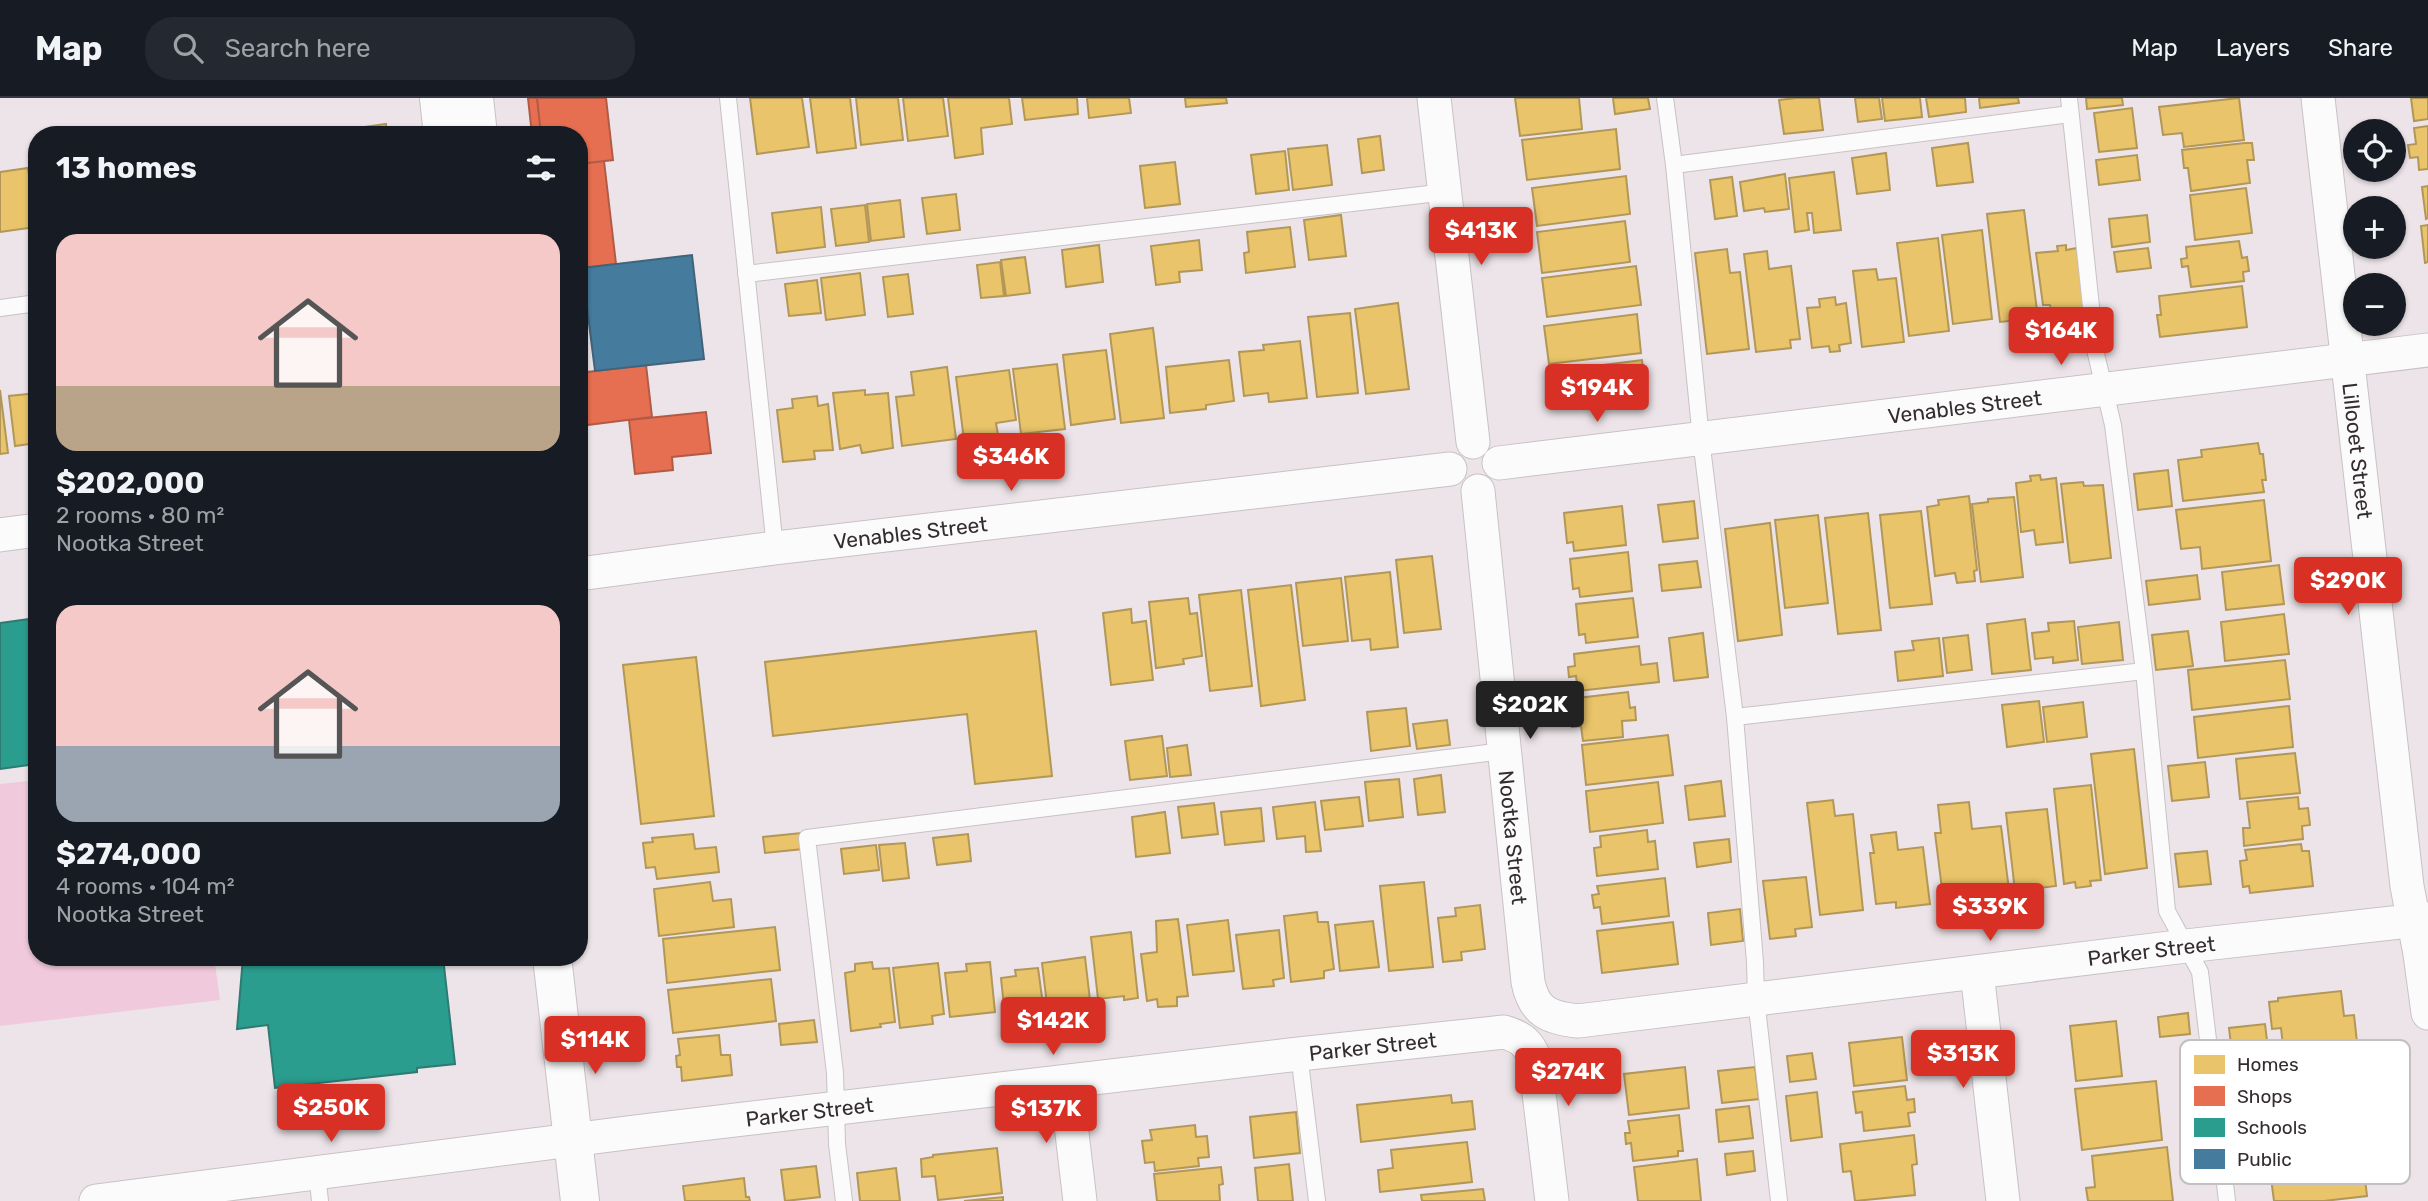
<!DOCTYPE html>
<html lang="en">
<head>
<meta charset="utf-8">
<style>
	body { margin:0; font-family:Rubik,sans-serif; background:#242831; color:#f1f3f6; height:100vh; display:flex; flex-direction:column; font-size:26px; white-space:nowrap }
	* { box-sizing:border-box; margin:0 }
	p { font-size:23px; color:#9ea1a6 }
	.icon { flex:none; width:38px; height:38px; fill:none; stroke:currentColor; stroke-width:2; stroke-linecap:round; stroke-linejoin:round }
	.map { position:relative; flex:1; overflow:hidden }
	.side { position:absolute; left:28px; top:28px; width:560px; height:840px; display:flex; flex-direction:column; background:#171b24; border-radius:28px; box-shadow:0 2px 5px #0004 }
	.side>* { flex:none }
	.buttons { position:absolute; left:2343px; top:21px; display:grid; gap:14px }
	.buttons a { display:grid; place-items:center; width:63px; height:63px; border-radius:50%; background:#171b24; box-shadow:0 2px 5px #0004; font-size:35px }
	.price { position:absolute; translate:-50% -60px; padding:0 16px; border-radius:7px; background:#d93025; color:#fff; font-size:23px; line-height:46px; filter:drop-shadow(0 2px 4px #0008) }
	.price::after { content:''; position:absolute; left:50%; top:42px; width:21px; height:16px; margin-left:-10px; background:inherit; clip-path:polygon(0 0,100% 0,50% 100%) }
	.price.current { background:#222; color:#fff }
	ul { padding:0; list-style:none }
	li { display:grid; align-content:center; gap:14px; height:371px; padding:0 28px }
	li span { display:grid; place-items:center; height:217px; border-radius:21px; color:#555 }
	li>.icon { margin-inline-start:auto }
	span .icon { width:126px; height:126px; fill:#fffc; stroke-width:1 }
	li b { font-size:30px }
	h2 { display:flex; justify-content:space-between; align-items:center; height:84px; padding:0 28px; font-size:30px }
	header { display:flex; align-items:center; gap:42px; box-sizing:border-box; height:98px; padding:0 35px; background:#171b24; border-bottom:2px solid #363941 }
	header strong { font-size:33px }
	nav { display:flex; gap:38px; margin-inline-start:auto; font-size:24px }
	.search { width:490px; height:63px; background:#242831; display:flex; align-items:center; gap:18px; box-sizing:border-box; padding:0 24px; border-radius:28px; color:#9ea1a6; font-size:26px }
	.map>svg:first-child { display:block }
	.green { fill:#f0cadc }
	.homes { fill:#e9c46a; stroke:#b29758; stroke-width:2 }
	.shops { fill:#e76f51; stroke:#b15b47; stroke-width:2 }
	.schools { fill:#2a9d8f; stroke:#2d7b72; stroke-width:2 }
	.public { fill:#457b9d; stroke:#40647c; stroke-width:2 }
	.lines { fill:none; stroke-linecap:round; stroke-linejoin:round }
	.service-casing { stroke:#c8c2c4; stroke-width:18 }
	.minor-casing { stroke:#c8c2c4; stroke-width:35 }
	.tertiary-casing { stroke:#c8c2c4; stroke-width:40 }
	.service { stroke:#fcfbfc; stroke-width:16 }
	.minor { stroke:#fcfbfc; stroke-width:33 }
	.tertiary { stroke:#fcfbfc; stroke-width:38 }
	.labels { text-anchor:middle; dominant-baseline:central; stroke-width:7; stroke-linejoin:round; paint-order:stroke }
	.street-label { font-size:21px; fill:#332d2f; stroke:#fff }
	.key { fill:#fff; stroke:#c2c0c1; stroke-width:2 }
	.key-label { font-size:19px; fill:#332d2f }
</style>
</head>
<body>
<header>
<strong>Map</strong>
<div class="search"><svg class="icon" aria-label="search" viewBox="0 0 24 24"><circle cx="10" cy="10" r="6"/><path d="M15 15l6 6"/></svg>Search here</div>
<nav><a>Map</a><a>Layers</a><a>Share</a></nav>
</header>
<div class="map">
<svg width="2428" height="1103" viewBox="0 0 2428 1103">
	<rect width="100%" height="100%" fill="#ece4e8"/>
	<path class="green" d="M37 682V859H214L220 902 0 928V686Z"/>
	<path class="homes" d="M750 0H802L809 49 757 56Z
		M810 0H850L856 50 817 55Z
		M856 0H898L903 42 861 47Z
		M903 0H943L948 38 908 43Z
		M948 0H1009L1012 26 981 30 983 56 955 60Z
		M1022 0H1077L1078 16 1025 22Z
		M1087 0H1129L1131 15 1089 20Z
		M1185 0H1226L1227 5 1186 9Z
		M1515 0H1579L1582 31 1520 38Z
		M1613 0H1648L1650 11 1615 16Z
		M1796 0H1819L1823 32 1784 36 1779 2Z
		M1855 0H1879L1882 21 1858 24Z
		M1882 0H1920L1922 19 1885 23Z
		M1926 0H1965L1966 14 1929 19Z
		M1979 0H2018L2019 5 1980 10Z
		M2086 0H2122L2123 7 2087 11Z
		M2239 0 2244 42 2184 49 2182 35 2163 37 2159 9Z
		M2411 0H2428V21L2414 23Z
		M2132 10 2137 50 2099 54 2094 15Z
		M386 26 387 37H336V33Z
		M2428 28V71L2419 72 2418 59 2410 60 2408 47 2416 46 2414 30Z
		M1616 31 1620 71 1527 82 1522 42Z
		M1380 38 1384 72 1362 75 1358 41Z
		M1968 45 1973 84 1937 88 1932 50Z
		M2245 45H2252L2254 62H2247L2250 85 2191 93 2188 70H2184L2182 52Z
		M1327 47 1332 87 1293 92 1288 51Z
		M1285 53 1289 92 1256 96 1251 57Z
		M1886 55 1890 92 1857 96 1852 60Z
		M2137 57 2140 82 2099 87 2096 62Z
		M1175 64 1180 106 1145 110 1140 68Z
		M28 70 36 129 0 134V74Z
		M1834 74 1841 132 1814 135 1812 115H1807L1809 132 1795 134 1789 80Z
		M1785 76 1789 111 1765 114 1764 110 1744 113 1740 84Z
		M1626 78 1630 116 1537 128 1532 90Z
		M1732 79 1737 118 1715 121 1710 82Z
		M2428 88V120L2426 121 2422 89Z
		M2246 90 2252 135 2195 142 2190 97Z
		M956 96 960 132 927 136 922 100Z
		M900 102 904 139 871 143 867 106Z
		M865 107 869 144 836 148 831 111Z
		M821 109 825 149 777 155 772 115Z
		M2024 112 2038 220 2000 224 1987 116Z
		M1341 117 1346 158 1309 162 1304 122Z
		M2147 117 2150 144 2112 149 2109 121Z
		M1625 123 1630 164 1542 175 1537 134Z
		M2428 127V164L2425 165 2421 128Z
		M1290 129 1295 169 1246 175 1244 155 1249 154 1247 134Z
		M1982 132 1992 221 1953 226 1942 137Z
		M1938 140 1949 233 1909 238 1897 145Z
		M1199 142 1202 172 1179 174 1180 184 1156 187 1151 148Z
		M2239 143 2242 160 2247 159 2249 173 2243 174 2244 183 2191 189 2188 168 2182 169 2181 161 2187 160 2186 149Z
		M1099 147 1103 184 1066 189 1062 152Z
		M2066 147V152L2077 150 2084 211 2051 215 2050 207H2043L2036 155 2058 153 2057 148Z
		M2148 150 2151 170 2117 174 2114 154Z
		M1727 151 1730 175 1740 174 1749 251 1707 256 1695 155Z
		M1767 153 1769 171 1791 168 1800 241 1790 242 1791 250 1756 254 1744 156Z
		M1025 159 1030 195 1006 198 1001 162Z
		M1000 164 1004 198 981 200 977 167Z
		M1636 168 1641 207 1547 219 1542 180Z
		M1876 171 1878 182 1896 180 1904 244 1862 249 1853 173Z
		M860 175 865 217 826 222 821 180Z
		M908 176 913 216 888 219 883 179Z
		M817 182 821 215 789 218 785 186Z
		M2242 188 2247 229 2160 239 2157 217H2161L2159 198Z
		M1835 199 1836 207 1846 205 1851 245 1839 247 1840 253 1830 254 1829 248 1812 250 1807 210 1820 209 1819 201Z
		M1398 205 1409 291 1366 296 1355 211Z
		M1350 215 1358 295 1317 299 1308 219Z
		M1637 216 1641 255 1549 266 1544 228Z
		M1153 230 1164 320 1121 325 1110 236Z
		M1300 243 1307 300 1269 304 1268 295 1244 298 1239 254 1264 252 1263 247Z
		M1106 252 1115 321 1071 327 1063 257Z
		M1229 262 1234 303 1206 307V311L1170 315 1166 269Z
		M1642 262 1647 300 1558 311 1554 273Z
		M1057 266 1065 331 1021 336 1013 271Z
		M947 269 956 341 902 348 896 299 914 297 911 274Z
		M1009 272 1016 322 996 325 998 337 964 342 956 279Z
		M0 292 8 355 0 356Z
		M865 292V297L888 295 893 350 862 355 860 347 840 351 833 295Z
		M37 295V345L15 348 9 298Z
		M817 298 818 308 828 306 833 352 814 353 815 361 783 364 777 312 793 310 792 301Z
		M2258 345 2260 356H2263L2266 382H2262L2264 394 2183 403 2178 362 2202 359 2201 352Z
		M2168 372 2172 408 2138 412 2134 376Z
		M2040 377 2041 382 2056 380 2063 444 2036 447 2034 432 2021 434 2016 385 2031 383 2030 378Z
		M2083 384 2084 388 2103 387 2111 460 2070 465 2061 386Z
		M1969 398 1977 472 1974 473 1975 483 1957 485 1955 475 1935 478 1927 409 1939 407 1938 402Z
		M2014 399 2023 479 1981 484 1972 406 1988 404V401Z
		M2264 402 2271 463 2202 471 2200 449 2181 451 2176 412Z
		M1694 403 1698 440 1663 444 1658 407Z
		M1622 408 1626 447 1574 453 1573 444 1567 445 1564 415Z
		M1921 413 1932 506 1890 510 1880 417Z
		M1868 415 1881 532 1838 536 1825 420Z
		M1818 417 1828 505 1785 510 1775 422Z
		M1770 425 1782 537 1738 543 1725 431Z
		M1628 454 1632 493 1580 499 1579 490 1573 491 1570 461Z
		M1432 458 1441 531 1404 535 1396 462Z
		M1697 463 1701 489 1662 493 1659 467Z
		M2279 467 2284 506 2226 512 2222 474Z
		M1390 474 1398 549 1371 552 1370 541 1352 543 1345 479Z
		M2197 477 2200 501 2149 507 2146 483Z
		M1341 480 1348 543 1303 548 1296 485Z
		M1291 487 1305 602 1261 608 1248 492Z
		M1241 492 1252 588 1210 593 1199 497Z
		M1188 500 1190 516 1197 515 1202 558 1183 561 1184 566 1156 570 1149 504Z
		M1633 500 1638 539 1586 545 1585 536 1579 537 1576 506Z
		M1131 511 1132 525 1146 523 1153 582 1111 587 1103 515Z
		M2284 516 2289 556 2225 563 2221 524Z
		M2025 521 2031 572 1992 576 1987 526Z
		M2074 523 2078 562 2053 565V559L2035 561 2032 535 2049 533 2048 525Z
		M2119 524 2123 562 2082 566 2078 529Z
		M1036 533 1052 678 975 686 967 616 773 638 765 564Z
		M2188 533 2193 568 2156 572 2152 537Z
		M1703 535 1708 579 1674 583 1669 540Z
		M1968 537 1972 572 1947 575 1943 540Z
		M1939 540 1943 578 1898 583 1895 554 1914 552 1912 543Z
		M1639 548 1641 567 1657 565 1659 584 1578 593 1576 578 1569 579 1568 569 1575 568 1574 556Z
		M696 559 714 718 641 726 623 567Z
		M2285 562 2290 601 2192 612 2188 572Z
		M1628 594 1630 610 1635 609 1636 622 1622 623 1623 639 1583 643 1581 628 1572 629 1570 611 1579 610 1578 600Z
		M2039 603 2044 644 2007 649 2002 607Z
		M2083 604 2087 639 2047 644 2043 609Z
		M2289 608 2293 649 2198 660 2194 619Z
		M1406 610 1410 648 1371 653 1367 614Z
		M1447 622 1450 647 1417 651 1413 626Z
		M1668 637 1673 677 1586 687 1582 647Z
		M1162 638 1167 678 1130 682 1125 643Z
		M1187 647 1191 677 1170 679 1167 650Z
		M2134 651 2147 770 2105 776 2091 656Z
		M2295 655 2300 695 2240 701 2236 661Z
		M2205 664 2209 699 2172 703 2168 668Z
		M1441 677 1445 714 1418 717 1414 681Z
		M1399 681 1403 719 1369 723 1365 684Z
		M1721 683 1725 718 1689 722 1685 688Z
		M1658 684 1663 725 1590 734 1586 693Z
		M2091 687 2101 782 2090 783 2091 788 2076 790 2075 784 2064 786 2054 691Z
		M1359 699 1363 728 1325 732 1321 703Z
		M2298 699 2299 711 2308 710 2310 727 2302 728 2303 741 2244 748 2243 730H2250L2247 704Z
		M1833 702 1835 718 1853 716 1863 812 1820 817 1807 705Z
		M1315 704 1321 753 1306 754 1305 738 1277 741 1273 709Z
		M1969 704 1972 731 2001 728 2009 792 1943 799 1935 735H1941L1938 707Z
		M1214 705 1218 736 1182 740 1178 709Z
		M1261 710 1264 743 1225 747 1221 714Z
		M2047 711 2056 788 2015 793 2006 715Z
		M1165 714 1170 755 1136 759 1132 719Z
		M1647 732 1648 744 1655 743 1658 771 1597 778 1594 750 1601 749 1600 738Z
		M1896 734 1898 752 1923 749 1930 806 1896 810V804L1876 806 1870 755H1874L1871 737Z
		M801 735 803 751 765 755 763 739Z
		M693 736 695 751 716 749 719 774 657 781 655 769 646 770 643 745 653 744 652 740Z
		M968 736 971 763 937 767 933 740Z
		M1729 741 1731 764 1697 769 1694 745Z
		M905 745 909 780 883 783 879 747Z
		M2301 746 2302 753H2309L2313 788 2250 795 2249 788 2243 789 2240 763 2247 762 2245 752Z
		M876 747 879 772 844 776 841 751Z
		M2207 753 2211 786 2179 789 2175 756Z
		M1806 779 1812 829 1795 831 1796 838 1770 841 1763 783Z
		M1665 780 1669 818 1602 826 1600 809 1594 810 1592 797 1599 796 1597 788Z
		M710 784 713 803 731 801 734 829 659 838 654 791Z
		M1424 784 1433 869 1389 873 1380 788Z
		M1480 807 1485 851 1461 854 1462 862 1443 864 1438 820 1456 818 1455 810Z
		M1740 811 1743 843 1711 847 1708 815Z
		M1317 814 1318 824H1328L1334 871 1324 873V880L1291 884 1284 818Z
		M1178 821 1188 898 1177 899V908L1158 909 1157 901 1147 903 1141 856 1157 854 1156 823Z
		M1228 822 1234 873 1193 877 1187 827Z
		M1373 823 1379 869 1340 873 1335 827Z
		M1673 824 1678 866 1602 875 1597 833Z
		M775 829 780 872 667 885 663 841Z
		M1279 832 1284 880 1273 882 1274 888 1243 891 1236 837Z
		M1131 834 1138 900 1124 902V898L1098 901 1091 839Z
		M1085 859 1091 911H1080L1081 922 1059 925 1057 914 1048 915 1042 865Z
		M872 864 873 871 889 870 895 924 880 926 881 929 851 933 845 875 855 873V866Z
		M990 864 995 914 950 919 945 875 967 873 966 866Z
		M938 865 944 916 932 918 933 926 900 930 893 870Z
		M1038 870 1044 914 1029 916 1030 925 1006 928 1001 880 1016 878 1015 872Z
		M771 881 776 923 673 935 668 892Z
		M2341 893 2344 918 2354 917 2357 944 2347 945 2348 950 2284 957 2281 930 2272 931 2269 904 2278 903V900Z
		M2188 915 2190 936 2160 939 2158 919Z
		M814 922 817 944 781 947 779 926Z
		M2116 923 2122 978 2076 983 2070 928Z
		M2265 926 2269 959 2233 964 2229 930Z
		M719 937 721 957H730L732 977 682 983 681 969H677L676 958 680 957 678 941Z
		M1902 939 1907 982 1854 988 1849 945Z
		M1812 955 1816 981 1790 984 1787 958Z
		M1685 969 1689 1010 1629 1017 1624 976Z
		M1755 969 1759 1001 1722 1005 1718 973Z
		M2156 983 2162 1042 2082 1052 2075 991Z
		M1905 988 1907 1002 1914 1001 1915 1014 1908 1015 1910 1028 1864 1033 1862 1014 1856 1015 1853 994Z
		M1817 994 1822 1039 1791 1043 1786 998Z
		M1451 997 1452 1005 1472 1003 1475 1031 1361 1044 1357 1007Z
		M1749 1008 1753 1040 1719 1044 1716 1012Z
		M1296 1014 1300 1055 1254 1060 1250 1019Z
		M1679 1017 1683 1053H1678V1058L1633 1063 1631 1045 1626 1046 1625 1035H1630L1628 1023Z
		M1195 1027 1196 1039 1207 1038 1209 1059 1198 1060 1199 1068 1155 1073 1154 1064 1145 1065 1142 1043 1152 1042 1150 1032Z
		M1914 1037 1917 1066 1912 1067 1915 1097 1855 1103 1851 1073 1843 1074 1840 1046Z
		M1467 1044 1472 1084 1380 1094 1378 1072 1393 1070 1391 1052Z
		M2167 1049 2173 1103H2088L2086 1090 2095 1089 2092 1058Z
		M997 1050 1002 1095 938 1102 935 1078 922 1079 921 1061 933 1059V1057Z
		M1753 1053 1755 1073 1727 1077 1725 1056Z
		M2362 1054 2367 1098 2324 1103H2274L2269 1065Z
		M1697 1061 1701 1103H1638L1634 1069Z
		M1289 1066 1293 1103H1258L1255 1070Z
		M816 1068 820 1099 785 1103 781 1072Z
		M1221 1069 1223 1086 1219 1087 1220 1103H1157L1154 1076Z
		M896 1070 900 1103H860L857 1075Z
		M744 1080 746 1099H749L750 1103H685L683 1088Z
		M1483 1091 1485 1103H1422L1421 1097Z
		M1003 1099V1103H964Z"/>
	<path class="shops" d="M528 0H537L541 37H532Z
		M537 0H606L613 62 579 66V37H541Z
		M604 63 616 166 579 170V66Z
		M646 267 652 319 579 328V275Z
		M706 314 711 355 672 359 673 372 635 376 629 322Z"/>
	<path class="schools" d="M37 520V666L0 671V525Z
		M243 859H443L455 966 417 970V974L275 990 268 927 237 931Z"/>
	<path class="public" d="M692 157 704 261 595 273 582 170Z"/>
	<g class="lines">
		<defs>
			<path id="service" d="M728 0 775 450
				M1665 0 1674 67 1701 341 1735 619 1755 864 1756 901 1779 1103
				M2069 0 2096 256 2113 327 2144 573 2167 813 2200 874 2227 1103
				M1674 67 2070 16
				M746 176 1446 94
				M0 210 37 205
				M1735 619 2144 573
				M1299 956 1317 1103
				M317 1075 320 1103
				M844 1103 837 1046 835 975 807 740 1503 653"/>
			<g id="minor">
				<path d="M1434 0 1473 344"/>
				<path id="s1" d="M2318 0 2407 788 2420 856 2428 915"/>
				<path id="s2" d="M1499 365 2428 252"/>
				<path id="s3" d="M1478 393 1528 884C1534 914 1549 920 1578 923L2186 848 2428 821"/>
				<path d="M0 437 37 432"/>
				<path id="s4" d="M579 476 775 450 1450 371"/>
				<path d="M1977 874 2003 1103"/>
				<path d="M1066 985 1080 1103"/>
				<path id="s5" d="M96 1103 642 1033 1299 956 1504 934C1521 939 1529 945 1535 962L1552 1103"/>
			</g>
			<path id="tertiary" d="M439 0 443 37
				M474 0 478 37
				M552 859 580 1103"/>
		</defs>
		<use href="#service" class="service-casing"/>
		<use href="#minor" class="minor-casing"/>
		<use href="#tertiary" class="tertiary-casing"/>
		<use href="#service" class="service"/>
		<use href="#minor" class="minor"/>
		<use href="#tertiary" class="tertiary"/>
	</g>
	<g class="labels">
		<g class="street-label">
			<text stroke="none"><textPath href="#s2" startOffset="469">Venables Street</textPath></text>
			<text stroke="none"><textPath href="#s1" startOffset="355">Lillooet Street</textPath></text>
			<text stroke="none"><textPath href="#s4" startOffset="334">Venables Street</textPath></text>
			<text stroke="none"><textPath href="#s3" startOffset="348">Nootka Street</textPath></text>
			<text stroke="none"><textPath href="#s3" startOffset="1141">Parker Street</textPath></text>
			<text stroke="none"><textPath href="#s5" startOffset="1286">Parker Street</textPath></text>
			<text stroke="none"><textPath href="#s5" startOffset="719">Parker Street</textPath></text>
		</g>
	</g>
	<rect x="2180" y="942" width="230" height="144" rx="10" class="key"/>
	<rect x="2194" y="957" width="31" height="19" fill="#e9c46a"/>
	<rect x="2194" y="988" width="31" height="20" fill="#e76f51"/>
	<rect x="2194" y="1020" width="31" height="19" fill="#2a9d8f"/>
	<rect x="2194" y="1051" width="31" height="20" fill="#457b9d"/>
	<g class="key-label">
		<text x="2237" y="973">Homes</text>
		<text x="2237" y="1005">Shops</text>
		<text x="2237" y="1036">Schools</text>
		<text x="2237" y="1068">Public</text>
	</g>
</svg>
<div class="buttons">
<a><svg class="icon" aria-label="locate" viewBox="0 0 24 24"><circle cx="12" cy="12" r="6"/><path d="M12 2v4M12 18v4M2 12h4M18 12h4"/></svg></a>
<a>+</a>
<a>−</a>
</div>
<b class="price" style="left:1481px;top:169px">$413K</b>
<b class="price" style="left:2061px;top:269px">$164K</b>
<b class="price" style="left:1597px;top:326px">$194K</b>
<b class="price" style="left:1011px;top:395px">$346K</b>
<b class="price" style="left:2348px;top:519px">$290K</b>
<b class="price current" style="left:1530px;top:643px">$202K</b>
<b class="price" style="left:1990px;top:845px">$339K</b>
<b class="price" style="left:1053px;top:959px">$142K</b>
<b class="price" style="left:595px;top:978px">$114K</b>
<b class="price" style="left:1963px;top:992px">$313K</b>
<b class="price" style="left:1568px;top:1010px">$274K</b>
<b class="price" style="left:331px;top:1046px">$250K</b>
<b class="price" style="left:1046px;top:1047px">$137K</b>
<section class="side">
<h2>13 homes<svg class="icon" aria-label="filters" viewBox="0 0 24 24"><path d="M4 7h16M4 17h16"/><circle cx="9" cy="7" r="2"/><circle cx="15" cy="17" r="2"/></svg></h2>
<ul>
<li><span style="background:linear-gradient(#f6c9c9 70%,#b9a48a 0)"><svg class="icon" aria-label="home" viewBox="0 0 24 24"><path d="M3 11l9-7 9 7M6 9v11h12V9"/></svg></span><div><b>$202,000</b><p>2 rooms · 80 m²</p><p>Nootka Street</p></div></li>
<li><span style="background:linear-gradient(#f6c9c9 65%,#9aa5b1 0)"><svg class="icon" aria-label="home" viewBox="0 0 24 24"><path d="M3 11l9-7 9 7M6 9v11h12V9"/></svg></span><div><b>$274,000</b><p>4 rooms · 104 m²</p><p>Nootka Street</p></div></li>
</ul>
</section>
</div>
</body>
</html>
